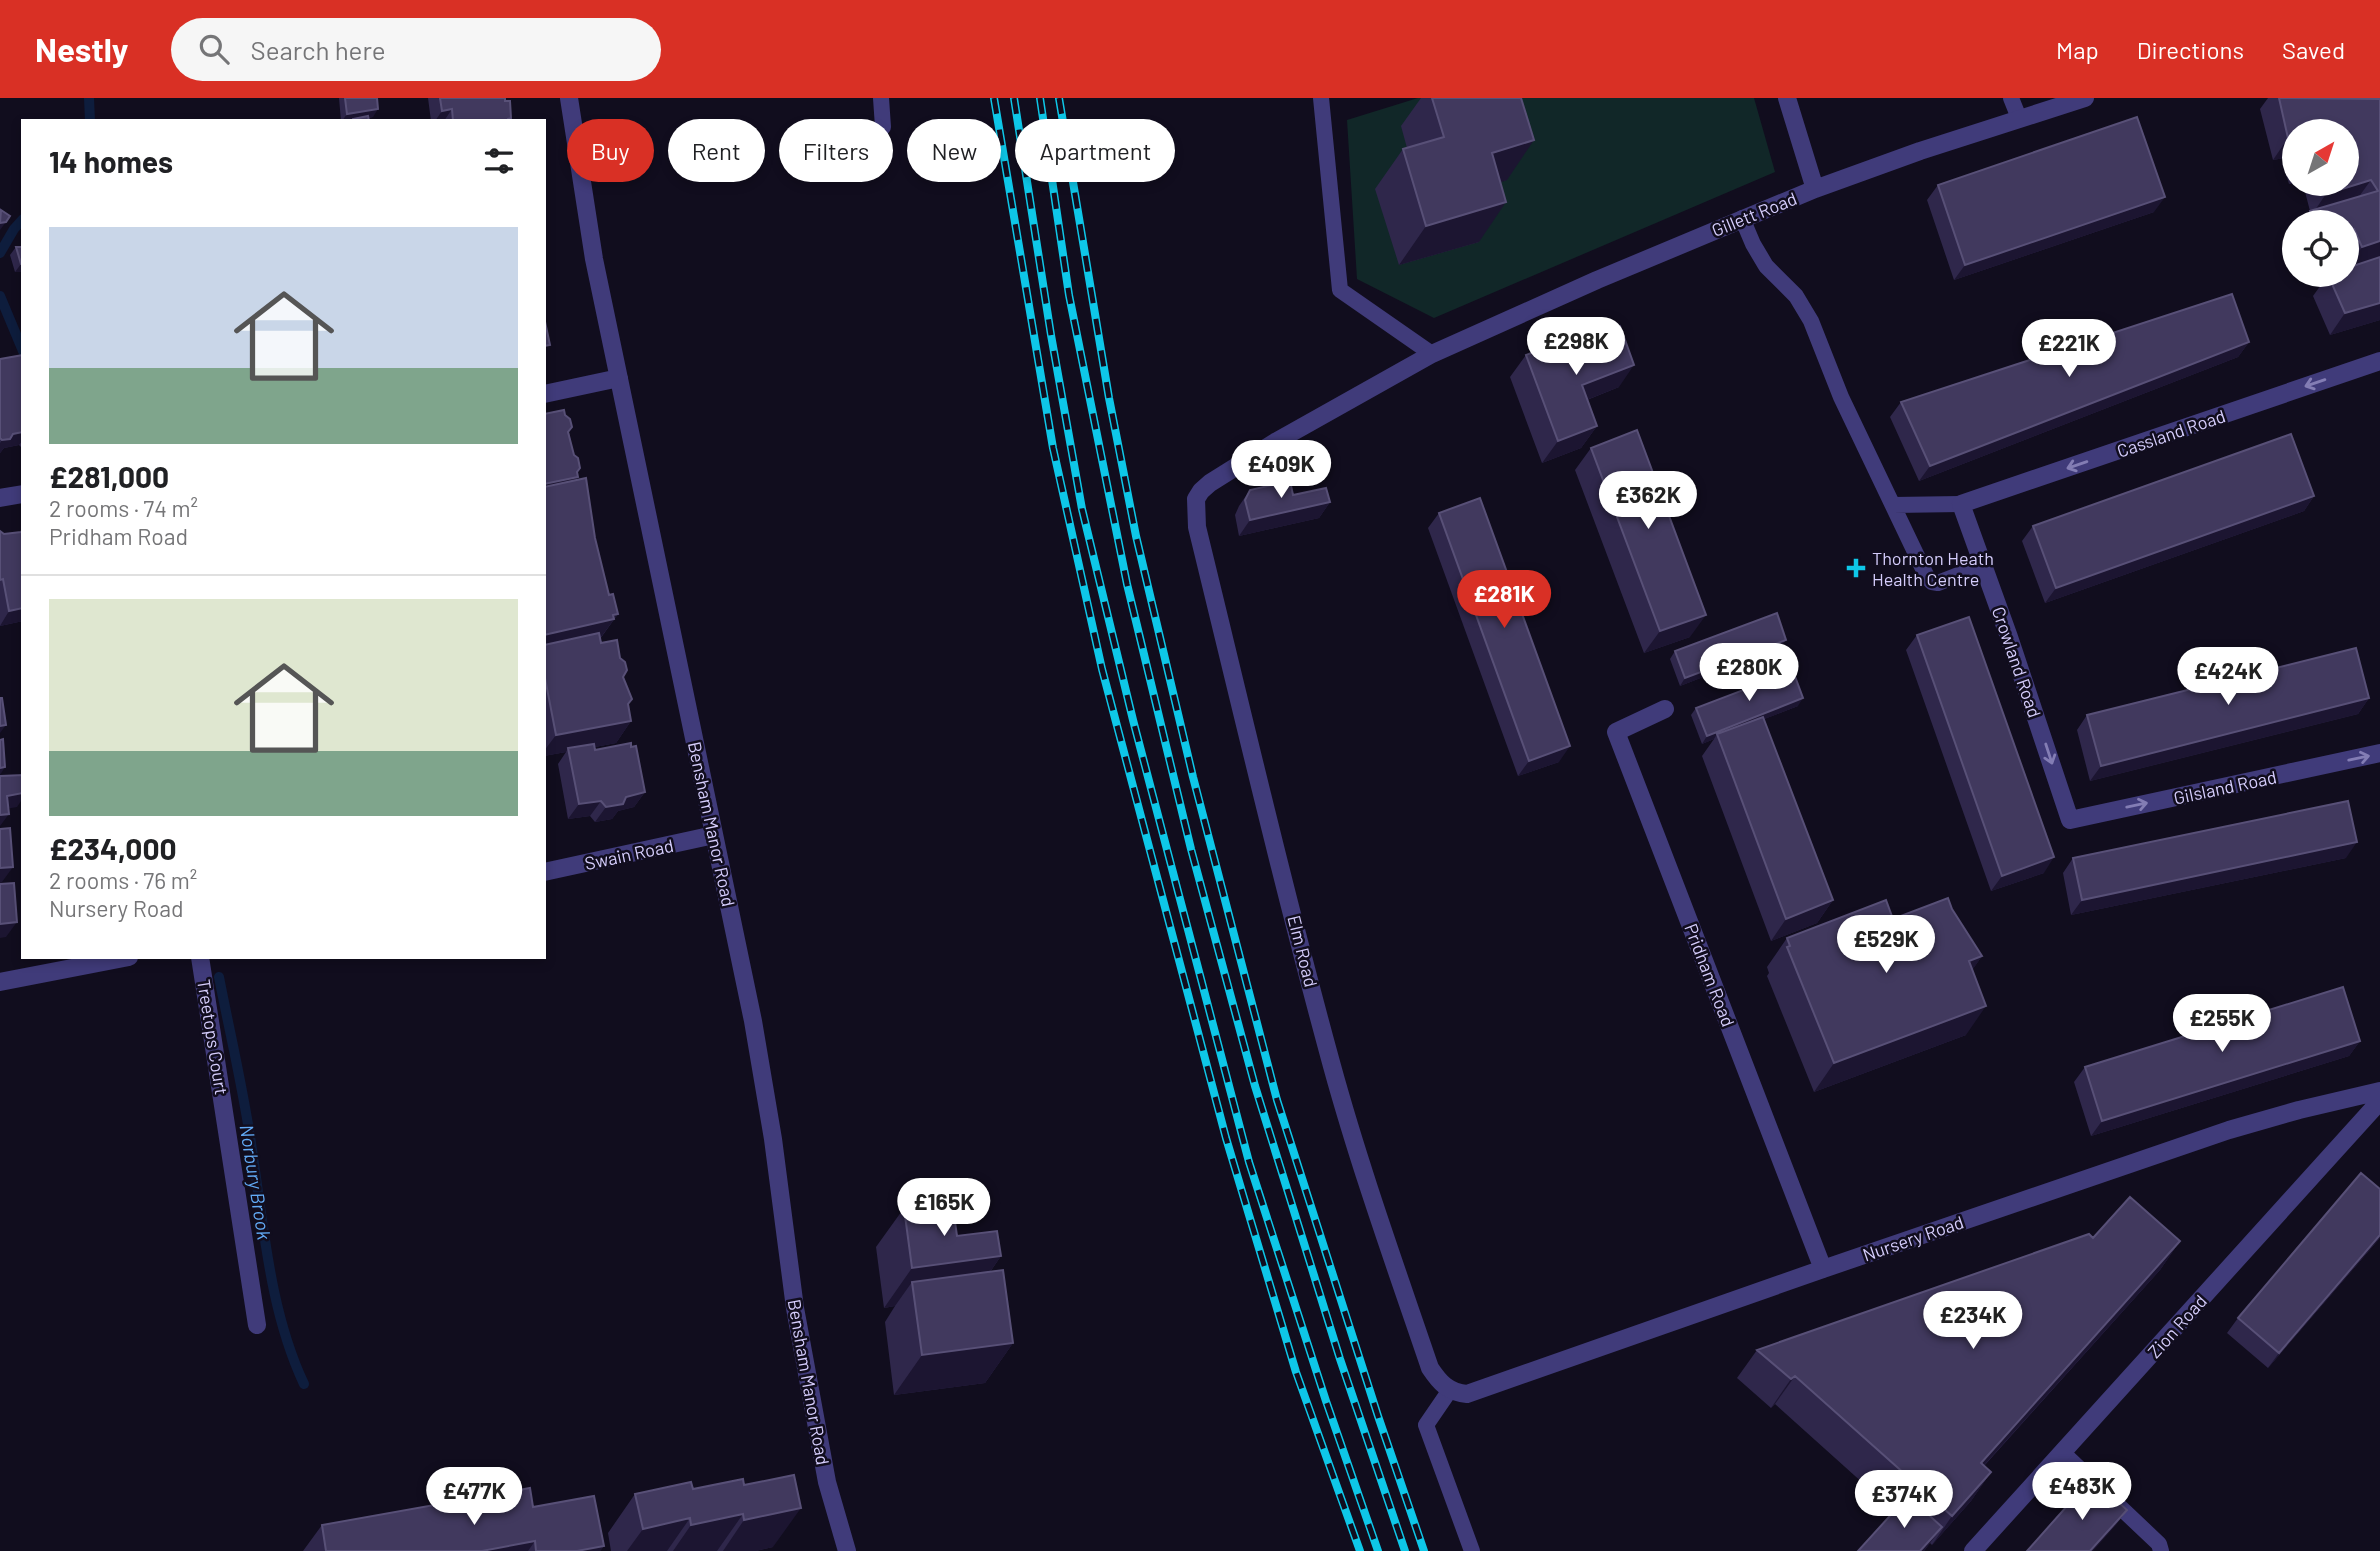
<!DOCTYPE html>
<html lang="en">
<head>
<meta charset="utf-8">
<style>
	body { margin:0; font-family:Barlow,sans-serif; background:#f6f6f6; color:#202124; height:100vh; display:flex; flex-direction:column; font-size:26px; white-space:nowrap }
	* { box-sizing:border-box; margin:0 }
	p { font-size:23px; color:#757577 }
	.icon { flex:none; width:38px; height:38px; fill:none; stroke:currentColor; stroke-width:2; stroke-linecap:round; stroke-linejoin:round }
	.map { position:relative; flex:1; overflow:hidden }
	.details { position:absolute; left:21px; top:21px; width:525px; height:840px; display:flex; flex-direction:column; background:#fff; border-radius:0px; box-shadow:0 4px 10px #0003 }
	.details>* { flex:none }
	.hud { position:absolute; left:567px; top:21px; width:665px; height:63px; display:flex; gap:14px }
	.needle { width:46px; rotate:39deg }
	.controls { position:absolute; left:2282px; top:21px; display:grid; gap:14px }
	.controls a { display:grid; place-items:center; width:77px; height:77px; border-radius:50%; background:#fff; box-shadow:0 4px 10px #0003; font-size:35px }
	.price { position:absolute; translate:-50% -60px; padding:0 16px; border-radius:24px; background:#fff; color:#222; font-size:23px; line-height:46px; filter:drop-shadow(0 2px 4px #0008) }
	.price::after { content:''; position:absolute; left:50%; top:42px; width:21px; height:16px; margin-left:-10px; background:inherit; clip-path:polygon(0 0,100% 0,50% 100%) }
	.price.active { background:#d93025; color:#fff }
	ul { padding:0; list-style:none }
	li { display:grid; align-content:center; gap:14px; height:371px; padding:0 28px }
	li+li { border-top:2px solid #e0e0e0 }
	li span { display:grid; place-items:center; height:217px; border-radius:0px; color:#555 }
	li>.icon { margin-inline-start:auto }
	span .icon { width:126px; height:126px; fill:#fffc; stroke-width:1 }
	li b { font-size:30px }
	h2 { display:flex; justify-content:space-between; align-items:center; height:84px; padding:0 28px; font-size:30px }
	.chip { padding:0 24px; border-radius:32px; background:#fff; box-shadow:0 4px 10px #0003; font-size:24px; line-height:63px }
	.chip.active { background:#d93025; color:#fff }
	header { display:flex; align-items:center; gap:42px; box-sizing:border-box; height:98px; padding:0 35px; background:#d93025; color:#fff }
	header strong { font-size:33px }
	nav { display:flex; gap:38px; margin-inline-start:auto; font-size:24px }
	.search { width:490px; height:63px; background:#f6f6f6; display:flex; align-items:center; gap:18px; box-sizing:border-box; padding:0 24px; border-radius:38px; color:#757577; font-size:26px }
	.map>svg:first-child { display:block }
	.green { fill:#112728; fill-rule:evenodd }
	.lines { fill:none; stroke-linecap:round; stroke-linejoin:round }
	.stream { stroke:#0e1d3d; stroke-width:10 }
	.service { stroke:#403b7a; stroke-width:16 }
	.minor { stroke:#403b7a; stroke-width:18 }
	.rail-casing { stroke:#0ec7e8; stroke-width:8 }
	.rail { stroke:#110d1e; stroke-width:5; stroke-dasharray:16; stroke-linecap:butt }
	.wall { fill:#2f274b }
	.shaded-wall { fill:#1c1531 }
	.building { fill:#41395e; stroke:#585077; stroke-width:2 }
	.oneway { stroke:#837db4 }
	.poi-dot { fill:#0ec7e8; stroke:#110d1e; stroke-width:2.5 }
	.labels { text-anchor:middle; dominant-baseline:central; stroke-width:5; stroke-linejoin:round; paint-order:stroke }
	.street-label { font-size:18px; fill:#d5cdfc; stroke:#110d1e }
	.poi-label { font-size:18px; fill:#d5cdfc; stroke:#110d1e; text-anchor:start }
	.water-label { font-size:19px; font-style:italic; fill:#62aaf6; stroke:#110d1e }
</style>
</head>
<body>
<header>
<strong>Nestly</strong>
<div class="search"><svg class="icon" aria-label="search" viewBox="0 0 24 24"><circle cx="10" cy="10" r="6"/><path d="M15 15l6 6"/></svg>Search here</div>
<nav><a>Map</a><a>Directions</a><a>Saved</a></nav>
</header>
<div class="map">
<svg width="2380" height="1453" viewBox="0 0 2380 1453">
	<rect width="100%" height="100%" fill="#110d1e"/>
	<path class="green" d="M1418 0H1754L1775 74 1434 220 1357 181 1347 22ZM1416 78 1507 82 1464 95Z"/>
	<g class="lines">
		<path class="stream" d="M89 0 90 23
			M0 155 14 131 23 121
			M0 198 23 253
			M219 879C230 936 244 994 252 1052 264 1130 270 1214 304 1286"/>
		<path class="service" d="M881 0 883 29
			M1321 0 1340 192 1432 256
			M2011 0 2019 20
			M1742 120 1753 146 1766 168 1796 198 1811 223 1841 299 1927 479 1932 484 1938 485 1984 467
			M1893 407 1961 406
			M1450 1292 1426 1327 1472 1453
			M2062 1354 2159 1446 2161 1453"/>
		<path class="minor" d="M569 0 594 161 753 923 773 1041 795 1210 827 1384 847 1453
			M1787 0 1815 91
			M2085 0 1920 53 1815 91 1597 182 1432 256 1277 343 1210 385 1201 393 1196 401 1197 429C1241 609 1283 789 1332 968 1360 1070 1396 1170 1430 1270 1440 1285 1448 1294 1467 1296L1823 1171 2229 1032 2299 1012 2380 993
			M2380 263 1961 406 2009 539 2070 722 2380 655
			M544 296 619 280
			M0 400 23 396
			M1665 611 1616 634 1823 1171
			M544 774 714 737
			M200 859 257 1227
			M0 884 129 859
			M1973 1453 2380 1003"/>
		<defs>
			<path id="rail" d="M994 0 1053 350 1102 571 1226 1040 1296 1274 1360 1453
				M1014 0 1051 237 1082 411 1133 622 1249 1064 1326 1303 1378 1453
				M1040 0 1069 197 1127 486 1191 751 1255 988 1340 1261 1405 1453
				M1059 0 1109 300 1136 438 1193 679 1277 1002 1378 1318 1424 1453"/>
		</defs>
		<use href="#rail" class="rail-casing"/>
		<use href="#rail" class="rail"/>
	</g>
	<path class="wall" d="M339 0H377L373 19 368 20 369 23H341Z
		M428 0H505L511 20 509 23H431Z
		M1421 0H1521L1507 82 1500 84 1479 144 1399 167 1375 91 1403 51 1407 50 1401 28Z
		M2268 0H2380V222L2330 237 2313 198 2328 177H2347V124H2302L2310 113 2303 86H2347V33H2294V58L2273 62 2260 11Z
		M2294 60V85L2289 86 2285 73Z
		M1938 87 2154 114 1954 182 1927 102Z
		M16 149H23V174H15L10 157Z
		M2249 244 2238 259 1919 383 1890 319 1901 304Z
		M1567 248 1619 289 1587 302 1597 328 1581 350 1542 365 1510 279 1526 257Z
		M23 257V351L19 347 4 350 0 355V261Z
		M544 316 569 334 578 379 576 382 595 440 609 497 618 516 600 541 601 545 623 579 631 623 616 645 595 649V652L631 649 645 694 634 709 618 713 612 721 595 724 590 718 568 721 558 666 566 654 544 658Z
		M1591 350 1690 539 1644 555 1575 372Z
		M1250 392 1293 397 1330 404 1319 420 1239 438 1235 417 1239 408Z
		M2314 398 2304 413 2045 505 2022 443 2033 428Z
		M1439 415 1559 664 1518 678 1428 430Z
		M23 431V523L0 528V433L4 436 21 434Z
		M1917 537 2044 775 1991 793 1906 552Z
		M1786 542 1780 549 1680 588 1670 561 1675 553Z
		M2369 600 2358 616 2090 683 2077 632 2087 617Z
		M1798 608 1764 621 1833 802 1817 825 1771 843 1702 658 1714 641 1702 646 1691 617 1696 610Z
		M2073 760H2346L2071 817 2063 775Z
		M1952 811 1982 858 1972 872 1966 937 1814 994 1767 878 1769 875 1767 869 1787 840Z
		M2360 943 2349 958 2091 1038 2074 984 2085 969Z
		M904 1110 957 1138 1001 1158 990 1174 1013 1245 985 1285 894 1297 885 1224 895 1208 884 1210 876 1149Z
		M2093 1140 2180 1143 2160 1172 1984 1368 1991 1374 1971 1403 1932 1447 1930 1445 1924 1453H1858L1894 1413 1775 1306 1771 1310 1737 1280 1757 1252Z
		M2380 1140 2268 1270 2227 1235 2238 1220Z
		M744 1387 773 1449 756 1453H611L608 1435 635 1396Z
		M533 1409 604 1448 600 1453H303L322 1427Z"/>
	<path class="shaded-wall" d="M378 11 373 19 342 23 347 16Z
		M452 11 444 23H435L442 13Z
		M2294 39V58L2273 62 2288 40Z
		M1534 42 1507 82 1464 95 1492 55Z
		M2371 82 2355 104 2311 118 2326 96Z
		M2165 99 2154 114 1954 182 1965 167Z
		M1506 104 1479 144 1399 167 1426 128Z
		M6 124 0 132V125Z
		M2354 131 2347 140V133Z
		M2380 143V159L2347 171 2362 149Z
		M21 166 23 167V174H15Z
		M2380 205V222L2330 237 2345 215Z
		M2249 244 2238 259 1919 383 1930 368Z
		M1634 267 1619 289 1566 310 1582 287Z
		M1597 328 1581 350 1542 365 1558 343Z
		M23 334V342L19 347 4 350 0 355V345L2 342 13 336Z
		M578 379 568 394 544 399V386Z
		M2314 398 2304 413 2045 505 2056 490Z
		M1330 404 1319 420 1239 438 1250 422Z
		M23 510V523L0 528 9 513Z
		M618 516 598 543 544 555V537Z
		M1706 517 1690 539 1644 555 1660 533Z
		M1786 542 1780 549 1680 588 1685 580Z
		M1803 600 1798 608 1718 639 1717 636 1714 641 1702 646 1707 638Z
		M2369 600 2358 616 2090 683 2101 668Z
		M631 623 616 645 569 654 568 650 566 654 544 658V653L556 637Z
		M6 627 0 635V628Z
		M1570 648 1559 664 1518 678 1529 663Z
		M5 669 0 677V670Z
		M645 694 634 709 618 713 612 721 595 724 606 709 626 699Z
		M23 695V700L17 709 0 712 7 698Z
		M601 703 590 718 568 721 579 706Z
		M9 716 0 728V717Z
		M2357 744 2346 760 2071 817 2082 802Z
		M2054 759 2044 775 1991 793 2002 778Z
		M13 769 2 784 0 785V770Z
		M1833 802 1817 825 1771 843 1786 821Z
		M17 824 6 839 0 840V826Z
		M1982 858 1962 887 1969 863Z
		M1986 908 1966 937 1814 994 1834 965Z
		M2360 943 2349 958 2091 1038 2102 1023Z
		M2380 1137V1140L2268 1270 2279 1255Z
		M2180 1143 2160 1172 1960 1394 1981 1365Z
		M1001 1158 973 1198 912 1184 895 1208 884 1210 912 1170Z
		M1013 1245 985 1285 894 1297 922 1257Z
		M1795 1278 1775 1306 1771 1310 1791 1281Z
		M1991 1374 1971 1403 1932 1447 1952 1418Z
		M801 1410 773 1449 756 1453H723L744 1422Z
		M2127 1412 2116 1427 2093 1453H2090Z
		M743 1416 717 1453H673L691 1427Z
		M690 1420 667 1453H627L643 1431Z
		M1942 1429 1924 1453H1920Z
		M535 1443 528 1453H482Z
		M604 1448 600 1453H577Z"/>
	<path class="building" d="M345 0H377L378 11 347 16Z
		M440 0H505V3H510L511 20 508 21V23H453L452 11 442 13Z
		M1432 0H1521L1534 42 1492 55 1506 104 1426 128 1403 51 1444 39Z
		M2279 0 2380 1V143L2362 149 2354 131 2347 133V124H2313L2310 113 2378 93 2371 82 2326 96 2324 86H2347V33H2338L2336 31 2323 33H2294V39L2288 40Z
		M368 18 369 23H353V21Z
		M2137 19 2165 99 1965 167 1938 87Z
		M1 112 10 118 6 124 0 125Z
		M16 149H23V167L21 166Z
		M2380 159V205L2345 215 2328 177H2347V170Z
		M2232 196 2249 244 1930 368 1901 304Z
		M544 219 550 247 544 248Z
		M1620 228 1634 267 1582 287 1597 328 1558 343 1526 257 1564 242 1567 248Z
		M23 257V334L13 336 10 341 2 342 0 340V261Z
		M564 312 565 317 570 321 572 329 568 334 574 357 578 360 580 370 577 374 578 379 544 386V316Z
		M1637 332 1706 517 1660 533 1591 350Z
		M2291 336 2314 398 2056 490 2033 428Z
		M586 380 595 440 609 497 613 496 618 516 613 517 614 521 544 537V389Z
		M1290 383 1293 397 1326 390 1330 404 1250 422 1245 402 1250 392Z
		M1480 400 1570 648 1529 663 1439 415Z
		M23 431V510L9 513 3 481 0 482V433L4 436 21 434Z
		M1777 515 1786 542 1685 580 1675 553Z
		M1969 519 2054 759 2002 778 1917 537Z
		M599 535 601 545 617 542 620 560 625 564 627 572 623 579 632 601 628 606 631 623 556 637 544 575V547Z
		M2356 550 2369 600 2101 668 2087 617Z
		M1793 573 1803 600 1707 638 1696 610Z
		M0 600H2L6 627 0 628Z
		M1763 619 1833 802 1786 821 1717 636Z
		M3 641 5 669 0 670V642Z
		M631 645V649L636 648 645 694 626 699 623 706 606 709 601 703 579 706 568 650 594 646 595 652Z
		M23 677V695L7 698 9 716 0 717V678Z
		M2348 703 2357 744 2082 802 2073 760Z
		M10 730 13 769 0 770V731Z
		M14 785 17 824 0 826V786Z
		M1948 800 1952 811 1982 858 1969 863 1986 908 1834 965 1787 849 1790 848 1787 840 1886 802 1893 821Z
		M2343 889 2360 943 2102 1023 2085 969Z
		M2361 1075 2380 1091V1137L2279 1255 2238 1220Z
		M2130 1099 2180 1143 1981 1365 1991 1374 1952 1418 1795 1278 1791 1281 1757 1252 2089 1136 2093 1140Z
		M952 1103 957 1138 997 1133 1001 1158 912 1170 904 1110Z
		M1003 1172 1013 1245 922 1257 912 1184Z
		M794 1377 801 1410 744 1422 743 1416 691 1427 690 1420 643 1431 635 1396 691 1384 693 1391 743 1381 744 1387Z
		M2092 1380 2127 1412 2090 1453H2027Z
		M530 1390 533 1409 594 1398 604 1448 577 1453H536L535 1443 482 1453H326L322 1427Z
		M1908 1398 1942 1429 1920 1453H1858Z"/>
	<defs><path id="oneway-shaft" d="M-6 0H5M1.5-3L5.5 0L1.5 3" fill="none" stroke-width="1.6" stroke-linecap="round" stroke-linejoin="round" transform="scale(1.75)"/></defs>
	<g class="oneway">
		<use href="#oneway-shaft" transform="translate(2315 285) rotate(161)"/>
		<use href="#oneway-shaft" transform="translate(2077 367) rotate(161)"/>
		<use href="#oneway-shaft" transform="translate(2049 656) rotate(72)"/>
		<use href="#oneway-shaft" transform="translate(2359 660) rotate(-12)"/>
		<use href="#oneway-shaft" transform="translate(2137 707) rotate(-12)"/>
	</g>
	<path class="poi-dot" d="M1852.5 459.5h7v7h7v7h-7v7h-7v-7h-7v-7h7z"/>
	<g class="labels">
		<g class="street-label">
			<text transform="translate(1754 116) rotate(-22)">Gillett Road</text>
			<text transform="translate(2171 335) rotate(-19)">Cassland Road</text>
			<text transform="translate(2017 564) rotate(71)">Crowland Road</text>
			<text transform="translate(2225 689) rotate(-12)">Gilsland Road</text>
			<text transform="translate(712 726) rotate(78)">Bensham Manor Road</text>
			<text transform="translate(629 756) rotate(-12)">Swain Road</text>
			<text transform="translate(1303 853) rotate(76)">Elm Road</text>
			<text transform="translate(1710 877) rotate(69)">Pridham Road</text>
			<text transform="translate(213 939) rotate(81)">Treetops Court</text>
			<text transform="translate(1913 1140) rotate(-19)">Nursery Road</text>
			<text transform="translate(2177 1228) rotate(-48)">Zion Road</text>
			<text transform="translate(809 1284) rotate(80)">Bensham Manor Road</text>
		</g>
		<g class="poi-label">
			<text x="1872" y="460">Thornton Heath<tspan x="1872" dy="21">Health Centre</tspan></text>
		</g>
		<g class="water-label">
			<text transform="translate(256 1084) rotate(81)">Norbury Brook</text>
		</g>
	</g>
</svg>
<div class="controls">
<a><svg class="needle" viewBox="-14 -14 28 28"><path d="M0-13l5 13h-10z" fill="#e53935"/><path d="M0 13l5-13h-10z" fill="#757577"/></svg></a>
<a><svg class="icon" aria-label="locate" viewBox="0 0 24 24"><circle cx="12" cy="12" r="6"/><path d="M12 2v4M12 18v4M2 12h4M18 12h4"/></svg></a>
</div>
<b class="price" style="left:1576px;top:279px">£298K</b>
<b class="price" style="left:2069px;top:281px">£221K</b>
<b class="price" style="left:1281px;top:402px">£409K</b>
<b class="price" style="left:1648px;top:433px">£362K</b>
<b class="price active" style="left:1504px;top:532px">£281K</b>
<b class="price" style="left:1749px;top:605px">£280K</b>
<b class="price" style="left:2228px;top:609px">£424K</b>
<b class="price" style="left:1886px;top:877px">£529K</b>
<b class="price" style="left:2222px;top:956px">£255K</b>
<b class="price" style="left:944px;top:1140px">£165K</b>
<b class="price" style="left:1973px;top:1253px">£234K</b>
<b class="price" style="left:2082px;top:1424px">£483K</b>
<b class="price" style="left:474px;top:1429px">£477K</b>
<b class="price" style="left:1904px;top:1432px">£374K</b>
<div class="hud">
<a class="chip active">Buy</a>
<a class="chip">Rent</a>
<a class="chip">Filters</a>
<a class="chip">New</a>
<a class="chip">Apartment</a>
</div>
<section class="details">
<h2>14 homes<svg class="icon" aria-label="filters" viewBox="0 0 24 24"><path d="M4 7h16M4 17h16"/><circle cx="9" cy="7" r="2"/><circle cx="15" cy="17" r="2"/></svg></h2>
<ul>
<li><span style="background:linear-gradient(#c9d6e8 65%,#7fa58c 0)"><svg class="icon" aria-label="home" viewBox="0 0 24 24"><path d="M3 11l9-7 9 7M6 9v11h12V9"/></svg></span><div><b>£281,000</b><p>2 rooms · 74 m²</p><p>Pridham Road</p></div></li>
<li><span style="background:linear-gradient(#dfe7d0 70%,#7fa58c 0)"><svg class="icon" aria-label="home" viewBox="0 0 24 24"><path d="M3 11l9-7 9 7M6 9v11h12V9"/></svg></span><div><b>£234,000</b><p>2 rooms · 76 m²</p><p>Nursery Road</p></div></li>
</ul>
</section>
</div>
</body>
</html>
